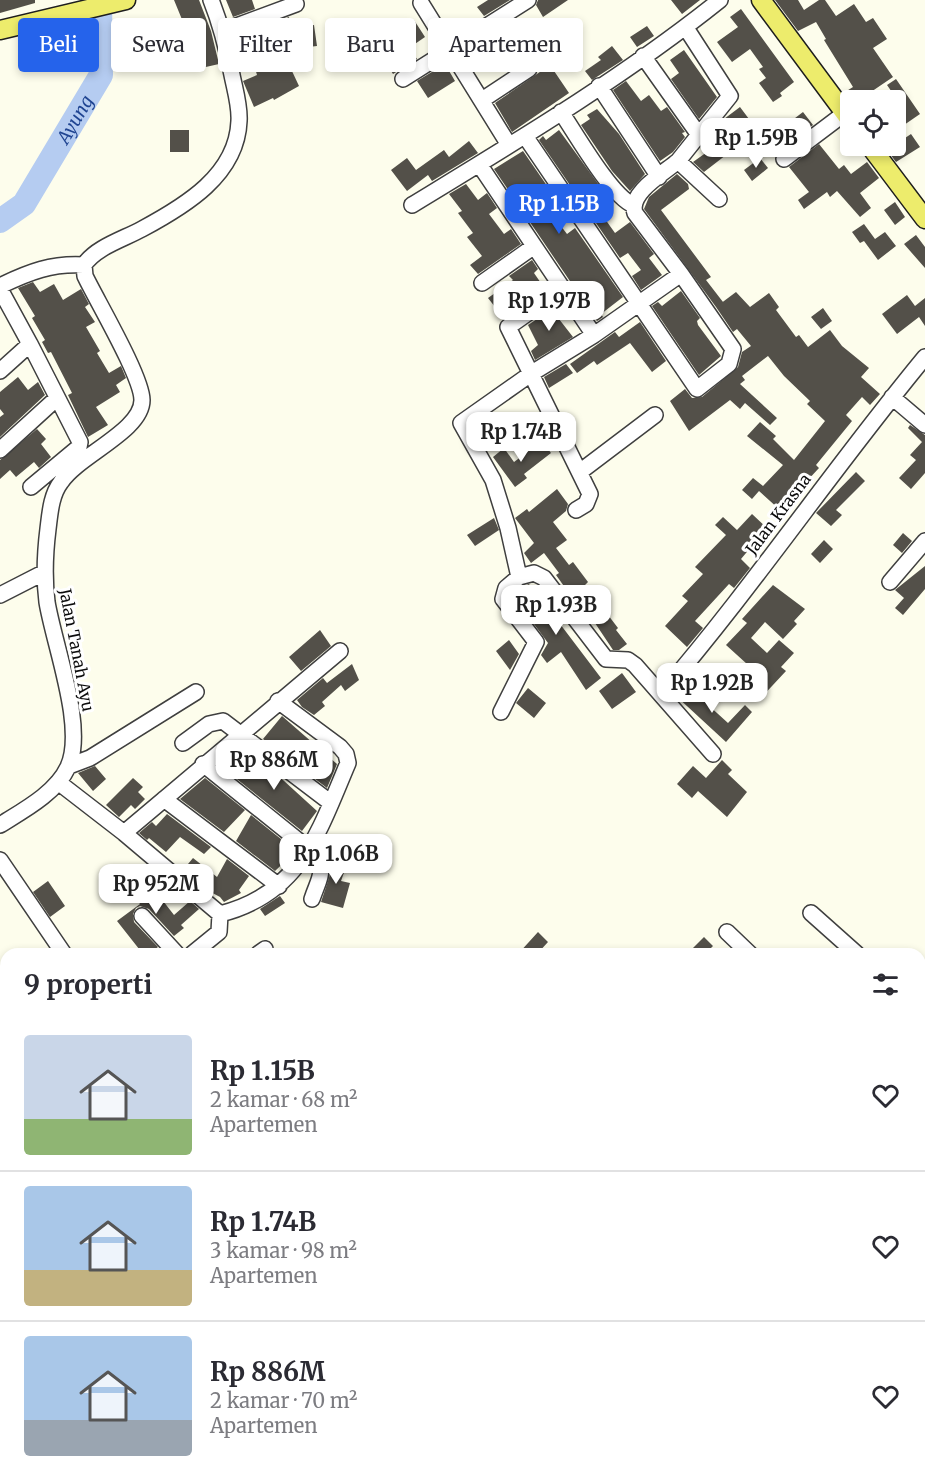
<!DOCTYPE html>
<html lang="id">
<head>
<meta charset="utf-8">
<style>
	body { margin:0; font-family:Merriweather,serif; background:#f2f2f3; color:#2b2b33; height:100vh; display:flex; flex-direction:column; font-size:22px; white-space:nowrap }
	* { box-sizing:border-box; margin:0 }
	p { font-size:20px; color:#7c7c81 }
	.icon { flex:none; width:33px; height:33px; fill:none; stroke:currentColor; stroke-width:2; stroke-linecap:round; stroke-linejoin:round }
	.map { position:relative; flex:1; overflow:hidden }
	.details { position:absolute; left:0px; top:948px; width:926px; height:536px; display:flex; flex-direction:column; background:#fff; border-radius:18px 18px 0 0; box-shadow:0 3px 9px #0003 }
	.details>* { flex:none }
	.top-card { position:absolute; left:18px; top:18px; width:600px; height:54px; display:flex; gap:12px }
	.buttons { position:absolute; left:840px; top:90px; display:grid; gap:12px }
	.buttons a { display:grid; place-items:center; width:66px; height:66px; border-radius:6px; background:#fff; box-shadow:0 3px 9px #0003; font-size:30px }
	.price { position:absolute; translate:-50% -51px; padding:0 14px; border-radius:12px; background:#fff; color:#222; font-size:20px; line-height:39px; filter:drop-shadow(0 2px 3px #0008) }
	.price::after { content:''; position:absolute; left:50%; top:36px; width:18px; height:14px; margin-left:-9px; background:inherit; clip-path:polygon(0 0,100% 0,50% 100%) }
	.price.current { background:#2563eb; color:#fff }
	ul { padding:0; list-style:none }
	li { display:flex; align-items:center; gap:18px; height:150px; padding:0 24px }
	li+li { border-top:2px solid #e1e1e2 }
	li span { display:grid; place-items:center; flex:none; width:168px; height:120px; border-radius:6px; color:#555 }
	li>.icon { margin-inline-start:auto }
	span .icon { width:72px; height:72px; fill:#fffc; stroke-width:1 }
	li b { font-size:26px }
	h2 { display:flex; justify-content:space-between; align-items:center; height:72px; padding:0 24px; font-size:26px }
	.pill { padding:0 21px; border-radius:6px; background:#fff; box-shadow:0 3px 9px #0003; font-size:21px; line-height:54px }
	.pill.current { background:#2563eb; color:#fff }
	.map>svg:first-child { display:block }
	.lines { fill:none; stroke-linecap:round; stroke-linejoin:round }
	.river { stroke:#b5ccf1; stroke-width:24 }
	.building { fill:#535049 }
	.minor-casing { stroke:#3f3f3f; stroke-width:18 }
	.major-casing { stroke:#1d1d1d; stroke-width:21 }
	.minor { stroke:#fff; stroke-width:15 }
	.major { stroke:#edec6c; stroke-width:18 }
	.labels { text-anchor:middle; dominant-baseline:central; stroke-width:6; stroke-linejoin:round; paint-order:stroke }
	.street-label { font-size:16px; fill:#0c0c0c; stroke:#fff }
	.water-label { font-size:18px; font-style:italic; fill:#204592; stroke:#fff }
</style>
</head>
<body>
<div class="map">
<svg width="925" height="1483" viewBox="0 0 925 1483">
	<rect width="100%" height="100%" fill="#fdfdec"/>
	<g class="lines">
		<path class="river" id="s1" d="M0 221 24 204 101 75 100 0"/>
	</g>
	<path class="building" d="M0 0H35V3L0 13Z
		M174 0H199L211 31 219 64 197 69 190 39Z
		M226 0H252L255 9 233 17Z
		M488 0H510L484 16 477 7Z
		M538 0H568L543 17 536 5Z
		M671 0H700L682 14Z
		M775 0H798L804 10 819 0H825L836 16 854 4 866 22 873 18 887 39 873 48 893 77 865 96 868 100H851L845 92 853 87 824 40 826 39 816 22 798 31Z
		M741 9 794 82 780 93 782 96 773 102 759 83 766 78 759 69 763 67 750 49 732 62 717 42 738 27 730 17Z
		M289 17 291 28 314 25 317 46 291 49 292 52 284 54 299 86 274 100 273 98 254 107 243 81 257 75 248 44 240 47 236 36Z
		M414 20 425 37 409 48 417 59 393 74 386 63 408 47 397 31Z
		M513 21 521 35 510 42 501 29Z
		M647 26 654 36 637 47 630 37Z
		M612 46 623 60 592 80 585 71 601 60 598 57Z
		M63 49 67 68 47 72 43 53Z
		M684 50 717 97 699 119 671 79 679 73 670 60Z
		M445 64 455 81 428 98 417 81Z
		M550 65 569 93 512 132 495 103Z
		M896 79 920 114 904 125 896 111V98L887 85Z
		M626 81 641 101 649 95 661 111 667 107 685 132 682 133 685 137 673 152 660 161 613 90Z
		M740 107 749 119 733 131 724 119Z
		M597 109 619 134 645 174 630 191 612 171 581 125 590 119 587 115Z
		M803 112 813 125 782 148 774 134Z
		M170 130H189V152H170Z
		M559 130 607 196 595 205 615 233 630 222 654 254 649 258 662 275 641 290 632 276 641 270 628 253 620 258 539 140 543 136 546 140Z
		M911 134 920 147 896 162 887 150Z
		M715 140 726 155 704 172 693 162 707 152 704 148Z
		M469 141 478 153 432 181 428 175 407 191 391 170 407 158 416 170 444 150 449 157Z
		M819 144 839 169 844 165 851 174 867 162 879 178 860 193 871 208 860 217 837 191 830 197 827 192 804 209 798 200 809 192 789 167Z
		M523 151 561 206 551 213 567 234 575 228 623 297 601 314 603 317 597 321 494 169Z
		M760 158 768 168 752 181 744 170Z
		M677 174 688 184 689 189 661 210 711 277 706 280 723 302 716 307 644 209 649 197Z
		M466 184 478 200 487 193 497 208 489 214 504 234 511 229 521 244 478 274 470 265 482 256 467 237 473 233 458 213 462 211 449 194Z
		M895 202 905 217 895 225 884 210Z
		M864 224 875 239 885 232 896 246 878 260 864 241 860 243 852 232Z
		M916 235 925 247V268L904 244Z
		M532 260 538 269 534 273 545 289 502 316 488 298 513 280 509 276Z
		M33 282 40 292 54 284 63 300 81 289 89 304 85 307 95 322 86 327 100 351 97 353 109 373 121 366 126 378 116 385 120 392 96 407 108 425 88 437 68 395 72 393 51 352 48 353 42 342 45 340 32 318 35 316 18 288Z
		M681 291 700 318 697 321 698 325 721 356 699 375 652 306 658 302 662 306Z
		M736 292 750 307 769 293 779 307 776 310 796 337 799 335 808 347 830 330 842 346 869 368 861 377 880 394 870 405 862 397 846 415 852 421 816 465 819 468 780 510 759 491 752 499 742 490 753 478 763 486 783 465 747 436 760 422 776 436 773 439 794 460 825 421 807 404 810 401 784 376 768 356 742 376 745 380 740 384 777 418 770 425 745 403 740 409 730 400 689 431 670 401 685 389 692 398 702 397 738 367 742 352 751 346 737 329 733 332 716 307Z
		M907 295 915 306 925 298V326L919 317 897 334 882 314Z
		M561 303 567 313 559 319 573 337 535 360 531 351 538 345 528 325Z
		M823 308 832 321 821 329 811 317Z
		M640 322 666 361 652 372 630 343 597 365 594 361 577 373 570 364 615 332 619 337Z
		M566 364 573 373 549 388 544 377Z
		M18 377 28 390 38 382 45 395 0 437V417L4 414 0 409V392Z
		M502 412 517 432 502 443 487 423Z
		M910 425 925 435V473L911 489 899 478 916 460 910 455 922 442 908 428Z
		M37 429 46 439 41 444 51 457 39 468 34 462 16 477 10 470 0 479V460Z
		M542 441 551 453 524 474 527 478 515 487 493 457 504 448 514 462Z
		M856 472 865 481 836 510 842 515 831 526 816 513Z
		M557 489 568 504 566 511 553 522 567 540 556 548 569 565 573 562 588 582 585 585 618 628 616 630 627 644 619 650H613L589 614 586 617 556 575 559 573 544 553 531 563 524 553 534 543 515 518 527 509 529 512Z
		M752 514 767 528 741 559 750 568 734 588 729 584 695 621 703 628 687 647 665 626 688 601 682 596 703 574 695 567 726 535 715 525 723 517 737 530Z
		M494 518 499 530 475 546 467 535Z
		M903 533 912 541 902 553 893 545Z
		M824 540 833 549 820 563 811 554Z
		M925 566V589L903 615 895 608 904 598 895 590Z
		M529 584 542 602 545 600 553 610 551 612 601 678 586 690 561 652 547 663 541 655 548 643 514 597 524 586Z
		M773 585 805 609 794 621 797 624 783 639 765 622 751 638 767 653 779 640 794 653 781 667 786 671 758 701 745 688 758 674 726 645 747 623 742 619Z
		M320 630 331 646 301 671 289 657Z
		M509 640 519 654 510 670 496 651Z
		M352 664 359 680 345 691 341 685 322 702 325 706 314 715 302 707 297 700 323 678 327 683Z
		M622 673 636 692 612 709 599 691Z
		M685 684 728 723 745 705 752 712 726 742 675 695Z
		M528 688 546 703 534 718 516 703Z
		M282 716 337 764 327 788 263 739Z
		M244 750 272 770 317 811 302 831 233 776 242 765 236 760Z
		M722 760 732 770 728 774 747 792 727 817 698 791 692 798 677 784 693 766 706 778Z
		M95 766 106 779 93 791 78 773Z
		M133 778 143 787 138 792 145 799 135 809 131 805 119 817 106 805Z
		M205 778 245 810 224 832 180 799Z
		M167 814 211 847 204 854 180 837 166 852 149 838 147 840 139 833 152 822 156 826Z
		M251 815 296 851 275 871 236 841Z
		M193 858 217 877 227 859 249 876 239 890 241 893 224 902 220 897 205 889 183 870Z
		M330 858 347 864 341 881 350 883 343 908 321 902 330 875Z
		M160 876 172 886 160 897 174 915 190 901 199 909 181 925 184 928 174 936 149 909 140 906 136 908 133 914 134 922 158 947 149 954H143L117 921 140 904 135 897Z
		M48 881 65 906 50 917 33 892Z
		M280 896 285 903 265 916 260 909Z
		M538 932 548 942 537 954H518Z
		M704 937 713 946 705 954H687Z"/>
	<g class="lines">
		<defs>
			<path id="minor" d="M421 3 509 145
				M686 28 730 96 678 161 719 199
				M223 31 296 4
				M643 56 699 135
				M403 79 528 0
				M599 86 659 177
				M482 100 529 69
				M561 112C576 134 611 196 633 205
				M525 136 697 389 729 364 733 349 681 274 635 213C628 193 664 173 678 161
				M784 159 845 113
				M479 164 594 335 681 274
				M412 205C517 141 624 77 720 0
				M482 283 533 247
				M0 286C29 272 52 263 84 265
				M0 289 30 344
				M562 289 508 327 590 494 586 504 576 510
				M0 371 30 344 80 442 79 447 31 487
				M892 397 925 425
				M0 450 57 398
				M581 471 655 415
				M519 577 534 573 544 578 606 659 628 660 635 665 713 754
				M890 582 925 541
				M0 595 45 572
				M661 694C754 586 834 467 925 357
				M501 712 536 642 503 599 506 588 519 577 508 528 493 480 461 423 532 373 594 335
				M183 743 209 724 223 721 331 803
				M203 764 310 850C328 871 320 875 312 899
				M69 766 90 758 196 692
				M58 782 124 833 220 914C301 894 319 831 348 763L346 754 340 747 278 701
				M164 799 279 886
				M0 825C24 810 56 793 68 767 86 728 54 645 47 602 44 578 45 553 48 529 50 513 51 495 61 482 79 455 142 431 142 400 142 377 97 301 85 276L84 265C96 247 124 239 142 229 185 206 237 175 239 121 240 106 235 90 232 75 227 49 221 25 211 0
				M124 833 340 651
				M0 860 64 954
				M811 913 857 954
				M142 916 177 954
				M727 932 750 954
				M192 954 219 932 220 914
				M258 954 265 949
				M920 1009 925 1014
				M920 1123 925 1129
				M920 1162 925 1158
				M0 1223 6 1219
				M920 1279 925 1284
				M920 1409 925 1413
				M504 1478 508 1483
				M594 1478 599 1483
				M696 1478 701 1483
				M873 1478 880 1483"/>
			<path id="major" d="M761 0 850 120
				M0 30 126 0
				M870 146 925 219"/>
		</defs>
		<use href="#minor" class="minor-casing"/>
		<use href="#major" class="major-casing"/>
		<use href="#minor" class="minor"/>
		<use href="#major" class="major"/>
	</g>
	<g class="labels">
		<g class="street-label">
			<text transform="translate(778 514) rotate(-53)">Jalan Krasna</text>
			<text transform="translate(77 650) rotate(79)">Jalan Tanah Ayu</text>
		</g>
		<g class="water-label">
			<text stroke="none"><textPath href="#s1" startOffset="128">Ayung</textPath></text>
		</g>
	</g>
</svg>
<div class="buttons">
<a><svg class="icon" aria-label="locate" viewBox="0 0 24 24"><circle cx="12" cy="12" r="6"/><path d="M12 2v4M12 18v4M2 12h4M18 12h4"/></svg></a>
</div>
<b class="price" style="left:756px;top:169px">Rp 1.59B</b>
<b class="price current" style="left:559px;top:235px">Rp 1.15B</b>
<b class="price" style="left:549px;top:332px">Rp 1.97B</b>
<b class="price" style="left:521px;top:463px">Rp 1.74B</b>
<b class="price" style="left:556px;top:636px">Rp 1.93B</b>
<b class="price" style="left:712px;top:714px">Rp 1.92B</b>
<b class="price" style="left:274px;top:791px">Rp 886M</b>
<b class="price" style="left:336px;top:885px">Rp 1.06B</b>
<b class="price" style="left:156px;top:915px">Rp 952M</b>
<div class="top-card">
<a class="pill current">Beli</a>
<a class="pill">Sewa</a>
<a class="pill">Filter</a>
<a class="pill">Baru</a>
<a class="pill">Apartemen</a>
</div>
<section class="details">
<h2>9 properti<svg class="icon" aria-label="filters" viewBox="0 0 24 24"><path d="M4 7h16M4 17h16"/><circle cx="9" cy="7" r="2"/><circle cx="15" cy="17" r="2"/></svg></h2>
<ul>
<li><span style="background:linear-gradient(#c9d6e8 70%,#8fb573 0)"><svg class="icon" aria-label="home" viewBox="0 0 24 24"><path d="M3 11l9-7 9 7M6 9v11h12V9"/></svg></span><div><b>Rp 1.15B</b><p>2 kamar · 68 m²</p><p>Apartemen</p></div><svg class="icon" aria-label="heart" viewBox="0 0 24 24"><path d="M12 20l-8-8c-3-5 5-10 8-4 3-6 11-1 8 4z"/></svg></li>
<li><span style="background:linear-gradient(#a9c7e8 70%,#c2b280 0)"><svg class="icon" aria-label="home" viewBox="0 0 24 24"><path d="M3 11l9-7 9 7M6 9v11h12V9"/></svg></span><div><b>Rp 1.74B</b><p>3 kamar · 98 m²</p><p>Apartemen</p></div><svg class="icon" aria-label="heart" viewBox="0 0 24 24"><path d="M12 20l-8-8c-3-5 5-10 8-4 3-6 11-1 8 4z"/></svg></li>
<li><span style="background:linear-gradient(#a9c7e8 70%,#9aa5b1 0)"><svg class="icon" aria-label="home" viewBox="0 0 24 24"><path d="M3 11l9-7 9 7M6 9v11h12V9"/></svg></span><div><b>Rp 886M</b><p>2 kamar · 70 m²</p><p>Apartemen</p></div><svg class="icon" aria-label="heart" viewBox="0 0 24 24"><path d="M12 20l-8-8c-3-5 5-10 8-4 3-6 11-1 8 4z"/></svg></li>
</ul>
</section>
</div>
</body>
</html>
